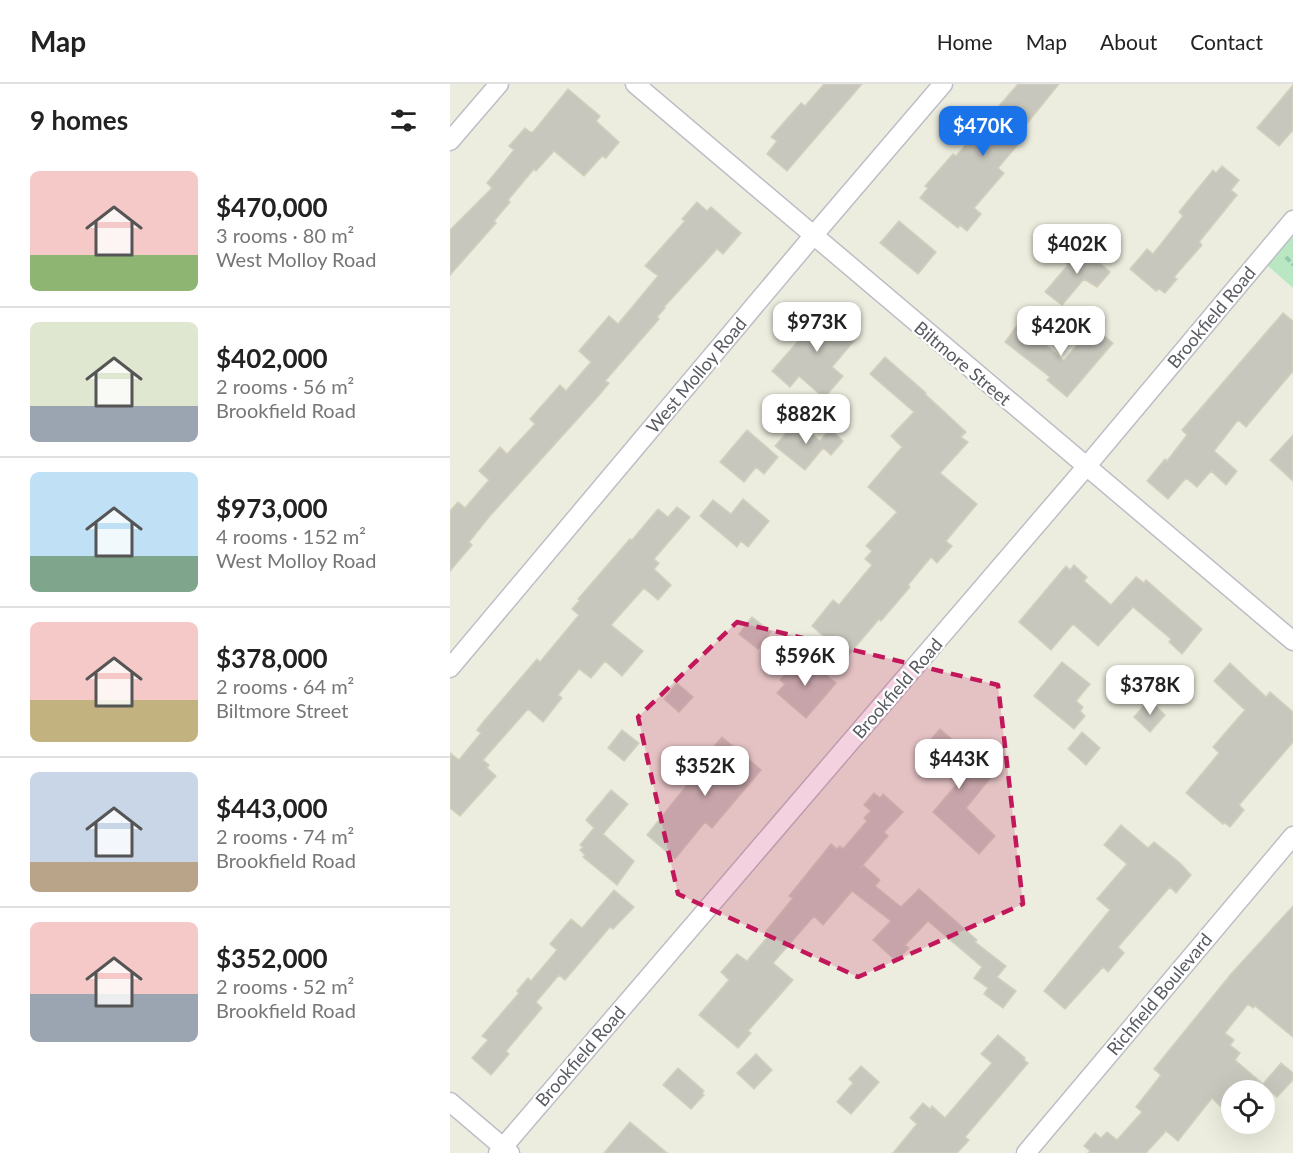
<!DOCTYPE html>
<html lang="en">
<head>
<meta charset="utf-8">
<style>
	body { margin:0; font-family:Lato,sans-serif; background:#f2f2f2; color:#222; height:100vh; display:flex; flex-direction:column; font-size:22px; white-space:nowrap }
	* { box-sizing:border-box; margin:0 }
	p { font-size:20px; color:#767676 }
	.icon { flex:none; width:33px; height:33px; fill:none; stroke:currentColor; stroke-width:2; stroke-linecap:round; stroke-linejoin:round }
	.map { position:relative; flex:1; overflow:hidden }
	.details { display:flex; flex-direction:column; background:#fff; width:450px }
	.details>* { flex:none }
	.fabs { position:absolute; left:771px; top:996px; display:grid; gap:12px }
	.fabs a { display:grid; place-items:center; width:54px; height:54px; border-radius:50%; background:#fff; box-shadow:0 6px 24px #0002; font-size:30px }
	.price { position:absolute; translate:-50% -51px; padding:0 14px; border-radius:12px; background:#fff; color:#222; font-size:20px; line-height:39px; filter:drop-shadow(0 2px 3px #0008) }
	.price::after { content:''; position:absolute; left:50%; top:36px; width:18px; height:14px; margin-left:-9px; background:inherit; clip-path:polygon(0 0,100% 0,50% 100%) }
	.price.current { background:#1a73e8; color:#fff }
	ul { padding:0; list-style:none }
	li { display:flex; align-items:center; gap:18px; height:150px; padding:0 30px }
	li+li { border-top:2px solid #e0e0e0 }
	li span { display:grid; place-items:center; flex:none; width:168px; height:120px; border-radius:9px; color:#555 }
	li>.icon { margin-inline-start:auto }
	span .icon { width:72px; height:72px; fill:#fffc; stroke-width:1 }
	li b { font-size:26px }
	h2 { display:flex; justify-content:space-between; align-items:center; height:72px; padding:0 30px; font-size:26px }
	header { display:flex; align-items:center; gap:36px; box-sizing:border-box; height:84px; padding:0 30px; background:#fff; border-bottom:2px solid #e0e0e0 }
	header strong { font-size:28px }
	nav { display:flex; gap:33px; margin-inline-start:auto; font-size:21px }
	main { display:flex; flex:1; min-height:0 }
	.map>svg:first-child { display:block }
	.green { fill:#b9e7c2 }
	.building { fill:#c8c7bd; stroke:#d2cfbd; stroke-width:1.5 }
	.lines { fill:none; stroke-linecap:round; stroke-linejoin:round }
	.street-casing { stroke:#bdbec5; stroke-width:21 }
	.path { stroke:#92c8ab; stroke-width:4; stroke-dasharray:6 3; stroke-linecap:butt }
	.street { stroke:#fff; stroke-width:18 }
	.marked { fill:#c2185b; fill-opacity:0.2; stroke:#c2185b; stroke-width:4.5; stroke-dasharray:12 8; stroke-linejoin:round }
	.labels { text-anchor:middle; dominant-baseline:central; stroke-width:4.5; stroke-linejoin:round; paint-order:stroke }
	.street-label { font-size:18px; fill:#585b62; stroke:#fff }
</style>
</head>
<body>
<header>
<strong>Map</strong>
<nav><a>Home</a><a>Map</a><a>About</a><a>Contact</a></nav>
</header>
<main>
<section class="details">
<h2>9 homes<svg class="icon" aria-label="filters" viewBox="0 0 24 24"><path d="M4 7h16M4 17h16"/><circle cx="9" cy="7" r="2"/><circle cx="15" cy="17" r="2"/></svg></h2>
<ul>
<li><span style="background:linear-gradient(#f6c9c9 70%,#8fb573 0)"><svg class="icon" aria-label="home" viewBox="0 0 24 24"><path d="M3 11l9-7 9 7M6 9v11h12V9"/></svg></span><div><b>$470,000</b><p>3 rooms · 80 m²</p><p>West Molloy Road</p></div></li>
<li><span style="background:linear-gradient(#dfe7d0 70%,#9aa5b1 0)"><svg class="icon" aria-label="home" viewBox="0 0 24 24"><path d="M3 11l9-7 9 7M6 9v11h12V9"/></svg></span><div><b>$402,000</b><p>2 rooms · 56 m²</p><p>Brookfield Road</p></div></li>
<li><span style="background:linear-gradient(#bfe0f5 70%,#7fa58c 0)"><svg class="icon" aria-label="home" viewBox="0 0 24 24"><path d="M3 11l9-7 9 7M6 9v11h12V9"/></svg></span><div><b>$973,000</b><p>4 rooms · 152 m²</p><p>West Molloy Road</p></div></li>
<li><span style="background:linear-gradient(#f6c9c9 65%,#c2b280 0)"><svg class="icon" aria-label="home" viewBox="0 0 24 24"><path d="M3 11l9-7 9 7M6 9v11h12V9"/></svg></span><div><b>$378,000</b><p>2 rooms · 64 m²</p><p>Biltmore Street</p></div></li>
<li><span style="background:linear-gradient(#c9d6e8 75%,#b9a48a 0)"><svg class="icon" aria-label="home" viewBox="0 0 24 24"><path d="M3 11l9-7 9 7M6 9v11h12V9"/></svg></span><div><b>$443,000</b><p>2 rooms · 74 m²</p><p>Brookfield Road</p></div></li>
<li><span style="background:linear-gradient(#f6c9c9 60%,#9aa5b1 0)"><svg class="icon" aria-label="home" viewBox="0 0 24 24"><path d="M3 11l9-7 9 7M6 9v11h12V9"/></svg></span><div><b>$352,000</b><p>2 rooms · 52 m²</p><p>Brookfield Road</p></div></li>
</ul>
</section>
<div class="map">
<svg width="843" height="1069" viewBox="0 0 843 1069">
	<rect width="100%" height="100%" fill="#ededdf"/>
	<path class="green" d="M843 136V204L810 175Z"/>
	<path class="building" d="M374 0H412L337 87 317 70 327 57 321 53 351 19 355 22Z
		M568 0H609L565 54 570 58 548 84 554 89 524 124 531 130 517 147 510 141 508 144 470 114 478 104 475 102 503 70 506 72Z
		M843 1V46L829 62 807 44Z
		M118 5 150 32 146 37 169 58 156 74 152 72 134 92 104 67 86 87 84 85 58 116 60 118 44 137 46 139 0 191V146L42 104 37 99 64 66 59 62 75 44 80 48H83Z
		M772 82 789 96 781 106 787 111 749 158 752 161 724 193 727 195 715 209 709 205 706 207 680 185 697 165 703 170 733 132 729 128 763 86 766 89Z
		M247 118 257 127 261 123 291 149 273 170 267 165 214 223 215 224 207 233 209 235 155 297 159 299 151 309 39 433 19 458 22 461 0 487V427L8 418 15 424 39 396 29 387 50 363 57 370 85 340 80 335 110 301 116 307 141 278 129 267 159 232 168 240 208 192 195 182 235 137 232 135Z
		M449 137 486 168 468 190 430 159Z
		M629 161 660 188 647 203 634 195 612 221 595 208 618 181 614 178Z
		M371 221 376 225 377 224 398 241 396 244 407 253 382 283 393 292 374 314 349 292 340 303 322 287 357 247 352 243Z
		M833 229 843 237V287L796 343 788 336 764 367 787 387 776 401 761 387 747 403 736 394 718 415 697 397 715 375 717 377 737 351 732 346Z
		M569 239 593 258 614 277 642 242 663 259 617 313 597 296 600 293 555 258Z
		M435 273 476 309 475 310 516 348 511 353 518 358 490 389 527 420 496 457 502 462 487 479 481 473 458 501 460 503 431 537 429 535 397 573 362 542 383 516 389 521 422 481 415 475 422 467 416 462 447 428 418 403 452 363 441 352 464 328 420 290Z
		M347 337 370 357 380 345 393 357 381 371 373 364 355 386 325 362Z
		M297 346 328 373 314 390 306 383 294 398 270 378Z
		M843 351V397L820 376Z
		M293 415 319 437 298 463 291 457 287 463 250 432 263 416 281 430Z
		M227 423 240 433 204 475 209 479 204 485 221 501 208 516 194 504 161 541 193 567 172 592 155 577 141 594 129 585 108 611 112 614 93 638 78 625 33 676 39 681 37 684 46 692 10 732 0 724V669L9 676 31 649 27 646 34 637 87 575 90 578 129 531 122 525 130 516 128 515 180 455 182 456 208 425 218 433Z
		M624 481 637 493 634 497 661 521 686 493 694 499 696 496 752 545 732 570 719 558 721 555 683 523 648 562 623 540 601 566 569 538 616 482 620 486Z
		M302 533 321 548 308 565 289 550Z
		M352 572 386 599 356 634 327 609 335 600 330 596Z
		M612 578 640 600 626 617 633 623 630 627 635 632 624 645 584 612Z
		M780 579 816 613 820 608 843 628V658L789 721 794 726 780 743 775 739 773 740 736 709 769 669 763 663 795 626 764 597Z
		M227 599 243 613 229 628 214 615Z
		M699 616 715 631 700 648 684 633Z
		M490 645 511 663 508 666 541 693 516 724 545 752 529 770 483 728 507 700 470 668Z
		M172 646 189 659 174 677 158 664Z
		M632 648 650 664 636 681 618 665Z
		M272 653 311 686 262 744 255 738 225 775 197 751 257 676 254 674Z
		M161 706 178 720 153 750 184 777 167 801 133 773 135 771 130 766 133 763 130 761 144 744 136 736Z
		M424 709 430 714 433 710 453 728 434 748 438 752 411 783 414 782 430 796 425 802 451 823 469 805 527 856 525 858 556 882 547 893 566 907 553 924 534 910 538 904 524 894 532 883 478 837 455 861 459 864 446 877 423 856 441 837 402 807 373 841 364 832 323 879 343 896 298 947 301 949 288 964 249 931 279 896 271 888 287 870 297 877 320 850 316 847 343 814 339 812 381 760 387 765 390 762 393 765 417 737 414 734 421 727 414 721Z
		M671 741 698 764 704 758 730 779 741 791 726 809 720 803 668 863 674 869 658 888 653 883 615 925 594 907 660 826 647 815 677 780 654 761Z
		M164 806 184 823 163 845 160 843 115 896 109 891 86 918 92 924 56 967 59 970 41 991 22 974 38 956 32 952 69 909 67 907 78 894 81 897 107 866 100 860 121 835 132 844Z
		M843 822V953L805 922 803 924 798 920 775 949 784 956 780 961 790 969 785 976 813 1000 831 979 843 989V996L827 1013 819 1006H782V1016L773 1025 762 1014 728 1057 716 1047 696 1069H638L640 1067 634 1062 645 1049 651 1054 657 1048 667 1056 692 1028 686 1023 711 991 704 985 781 890Z
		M548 951 575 974 574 976 578 979 515 1053 519 1056 507 1069H443L467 1040 460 1034 473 1019 480 1025 482 1022 495 1034 542 979 531 970Z
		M306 970 322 986 304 1005 287 989Z
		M411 982 429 998 401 1030 387 1018 403 999 399 995Z
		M228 984 254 1007 252 1009 254 1011 241 1025 213 1001Z
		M180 1038 217 1069H154Z"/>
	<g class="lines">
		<defs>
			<path id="street" d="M185 0 843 557
				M0 57 49 0
				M0 584 363 152 493 0
				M0 1018 60 1069
				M48 1069 636 383 843 136
				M576 1069 843 752"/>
		</defs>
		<use href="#street" class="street-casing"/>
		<path class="path" d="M836 173 843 181"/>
		<use href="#street" class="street"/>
	</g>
	<path class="marked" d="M287 538 548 601 573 820 408 893 228 810 188 633Z"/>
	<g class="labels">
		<g class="street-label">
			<text transform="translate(761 233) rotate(-50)">Brookfield Road</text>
			<text transform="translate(513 279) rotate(40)">Biltmore Street</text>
			<text transform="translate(246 291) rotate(-50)">West Molloy Road</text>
			<text transform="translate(447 604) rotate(-49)">Brookfield Road</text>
			<text transform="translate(709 910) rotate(-50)">Richfield Boulevard</text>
			<text transform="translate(130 972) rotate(-49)">Brookfield Road</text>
		</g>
	</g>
</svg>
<div class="fabs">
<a><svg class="icon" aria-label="locate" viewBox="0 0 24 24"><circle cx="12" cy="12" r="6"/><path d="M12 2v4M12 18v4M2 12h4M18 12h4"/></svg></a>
</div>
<b class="price current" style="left:533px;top:73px">$470K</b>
<b class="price" style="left:627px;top:191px">$402K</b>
<b class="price" style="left:367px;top:269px">$973K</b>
<b class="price" style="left:611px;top:273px">$420K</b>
<b class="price" style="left:356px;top:361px">$882K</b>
<b class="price" style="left:355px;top:603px">$596K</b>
<b class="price" style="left:700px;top:632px">$378K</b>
<b class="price" style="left:509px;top:706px">$443K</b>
<b class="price" style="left:255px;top:713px">$352K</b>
</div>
</main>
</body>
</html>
